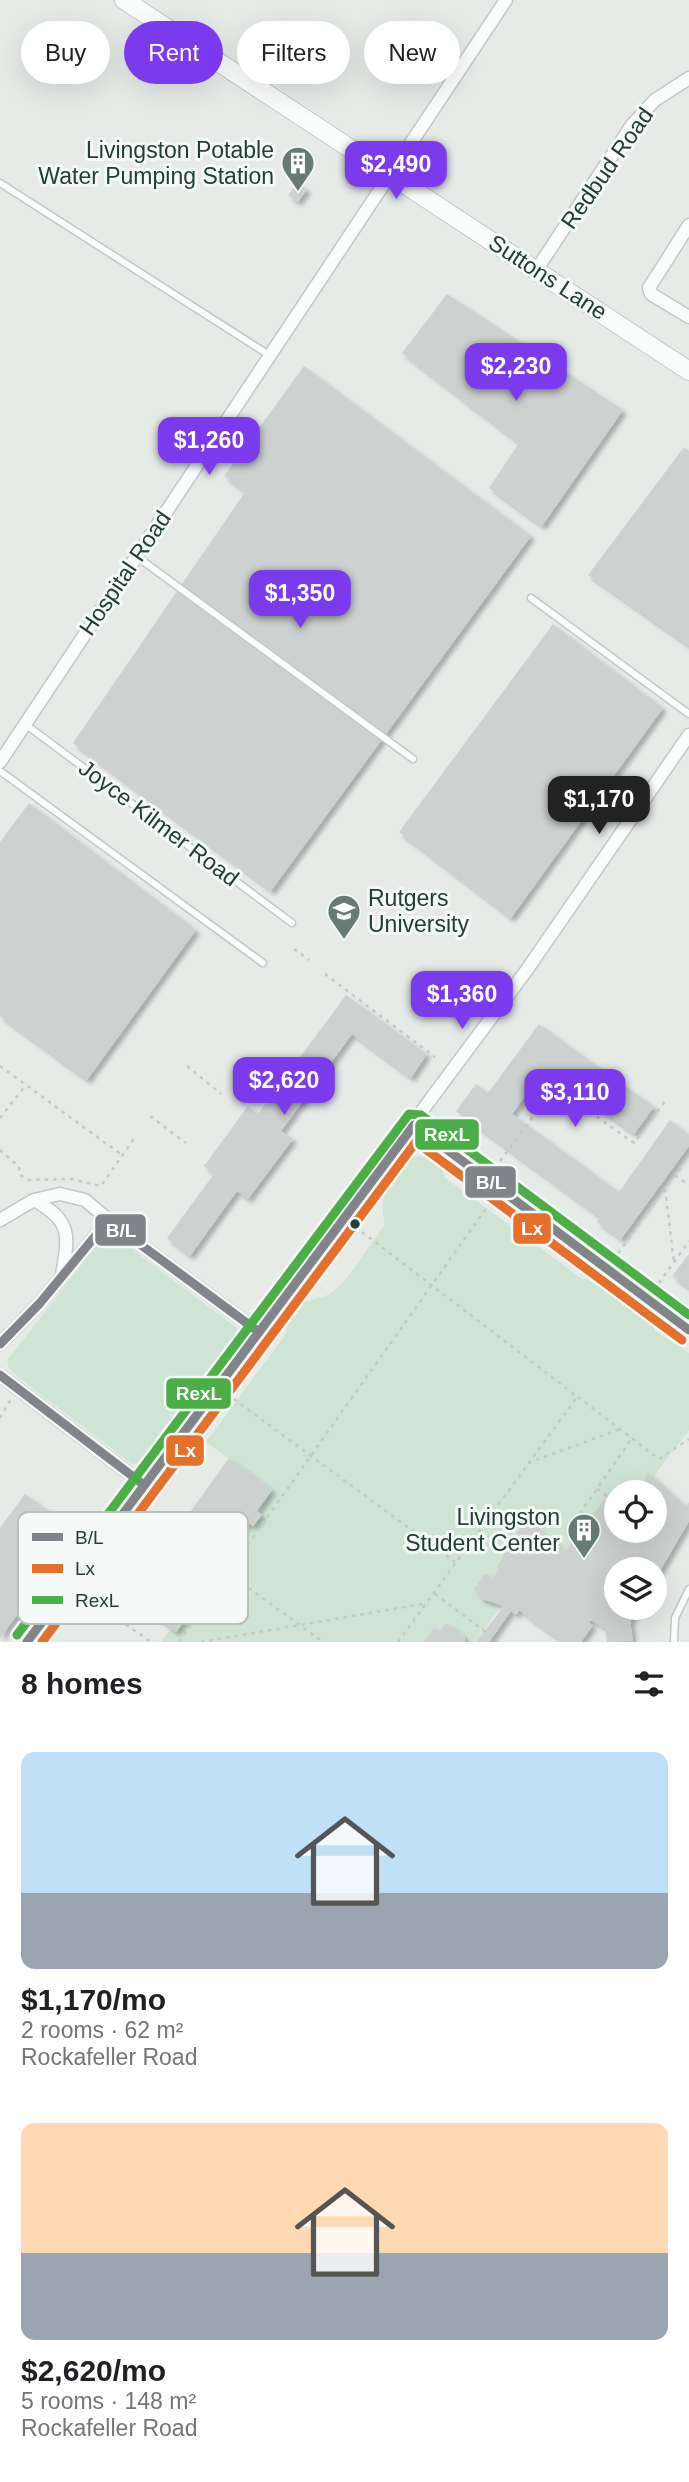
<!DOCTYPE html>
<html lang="en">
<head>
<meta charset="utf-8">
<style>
	body { margin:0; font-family:Arial,sans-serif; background:#f2f2f2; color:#202124; height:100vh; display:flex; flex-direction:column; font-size:26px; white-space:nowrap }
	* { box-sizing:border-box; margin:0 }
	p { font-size:23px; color:#757577 }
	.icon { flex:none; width:38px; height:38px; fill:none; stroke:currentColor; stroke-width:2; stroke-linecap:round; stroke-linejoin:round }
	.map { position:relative; height:1642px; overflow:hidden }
	.panel { display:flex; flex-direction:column; background:#fff; flex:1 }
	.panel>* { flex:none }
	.top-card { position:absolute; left:21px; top:21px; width:648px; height:63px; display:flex; gap:14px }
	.controls { position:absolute; left:604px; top:1480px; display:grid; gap:14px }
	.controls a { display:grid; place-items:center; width:63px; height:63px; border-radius:50%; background:#fff; box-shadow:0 7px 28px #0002; font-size:35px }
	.price { position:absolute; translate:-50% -60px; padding:0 16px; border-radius:14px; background:#7c3aed; color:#fff; font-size:23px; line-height:46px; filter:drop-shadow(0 2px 4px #0008) }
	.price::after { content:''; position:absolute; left:50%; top:42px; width:21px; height:16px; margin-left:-10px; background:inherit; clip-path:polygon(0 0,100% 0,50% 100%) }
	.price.selected { background:#222; color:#fff }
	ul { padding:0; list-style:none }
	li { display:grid; align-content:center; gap:14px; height:371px; padding:0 21px }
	li span { display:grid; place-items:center; height:217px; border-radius:14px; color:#555 }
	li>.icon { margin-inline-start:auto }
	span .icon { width:126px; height:126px; fill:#fffc; stroke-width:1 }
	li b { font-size:30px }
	h2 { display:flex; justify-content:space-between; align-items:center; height:84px; padding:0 21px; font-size:30px }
	.tag { padding:0 24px; border-radius:32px; background:#fff; box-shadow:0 7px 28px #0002; font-size:24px; line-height:63px }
	.tag.selected { background:#7c3aed; color:#fff }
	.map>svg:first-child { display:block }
	.green { fill:#cfe4d4 }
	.building { fill:#cdd2d0; filter:url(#shadow) }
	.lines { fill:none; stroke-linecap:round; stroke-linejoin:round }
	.lane-casing { stroke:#c3c8c5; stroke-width:9 }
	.street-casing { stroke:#c3c8c5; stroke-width:15 }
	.secondary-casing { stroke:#c1c9c5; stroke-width:20 }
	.path { stroke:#c2cac6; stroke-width:2.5; stroke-dasharray:3.5 5; stroke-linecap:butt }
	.lane { stroke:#fbfcfc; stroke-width:6 }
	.street { stroke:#fbfcfc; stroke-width:12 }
	.secondary { stroke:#fbfcfc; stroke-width:18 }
	.bus-1-casing { stroke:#f4f9f7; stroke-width:14 }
	.bus-2-casing { stroke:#f4f9f7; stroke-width:14 }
	.bus-3-casing { stroke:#f4f9f7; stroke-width:14 }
	.bus-1 { stroke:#818489; stroke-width:9 }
	.bus-2 { stroke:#e5702c; stroke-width:9 }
	.bus-3 { stroke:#4cae47; stroke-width:9 }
	.bus-dot { fill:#233e36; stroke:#f4f9f7; stroke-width:2.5 }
	.labels { text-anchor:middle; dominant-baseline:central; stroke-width:6; stroke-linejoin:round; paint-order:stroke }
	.poi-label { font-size:23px; fill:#233e36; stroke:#f4f9f7; text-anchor:end }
	.street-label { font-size:23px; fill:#233e36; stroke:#f4f9f7 }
	.key { fill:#f4f9f7; stroke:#b5c1bd; stroke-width:2 }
	.key-label { font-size:19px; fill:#233e36 }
	.line-badge { stroke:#f4f9f7; stroke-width:2.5 }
	.badge-label { font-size:19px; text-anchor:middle; font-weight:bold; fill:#fff }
</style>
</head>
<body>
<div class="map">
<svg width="689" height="1642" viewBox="0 0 689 1642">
	<defs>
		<filter id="shadow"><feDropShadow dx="4" dy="4" stdDeviation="2" flood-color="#0004"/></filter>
	</defs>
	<rect width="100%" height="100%" fill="#e6ebe8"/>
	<path class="green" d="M415 1156 428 1157 442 1167 444 1177 582 1279 592 1278 654 1323 655 1331 689 1353V1430L641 1493H620L613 1488 565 1551 527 1520 497 1565 499 1568 493 1578 485 1573 474 1589 500 1607 476 1642H467L446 1623 440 1631 434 1627 423 1642H161L272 1490 206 1442 286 1334C292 1290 317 1306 335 1290 354 1273 369 1245 385 1224 377 1198 391 1169 415 1156Z
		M107 1239H118L241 1331 141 1463 132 1464 14 1374 8 1367V1359L100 1242Z"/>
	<path class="building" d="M297 183 307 189 298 202 288 196Z
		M447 294 623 410 542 526 489 488 519 443 402 353Z
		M304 366 531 536 271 891 73 743 245 492 224 476Z
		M684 447 689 451V646L588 575Z
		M553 624 663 708 511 918 399 832Z
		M29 803 196 930 87 1080 0 1016V842Z
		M346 995 427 1054 411 1078 352 1034 281 1131 293 1139 248 1199 237 1191 190 1256 167 1238 214 1174 204 1166 248 1106 258 1114Z
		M539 1024 654 1107 634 1134 545 1069 512 1114 619 1192 670 1120 689 1135V1146L621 1239 597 1222 600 1217 456 1111 476 1084 488 1093Z
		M689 1254V1288L672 1276Z
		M229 1458 272 1490 257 1511 262 1515 253 1526 248 1523 217 1561 201 1588 206 1592 176 1632 124 1593 181 1516 185 1519Z
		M648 1473 686 1506 689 1502V1521L654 1581V1570H616V1608H640L630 1621 633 1641 607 1642 605 1628 591 1620 589 1623 593 1625 581 1642H562L519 1610 516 1615 511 1611 489 1642H476L504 1606 482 1599 474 1589 485 1573 493 1578 499 1568 497 1566 504 1555 502 1553 527 1520 565 1551 613 1488 620 1493H616V1531H654V1493H638Z
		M25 1494 78 1532 0 1638V1528Z
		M446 1623 465 1637V1642H423L434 1627 440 1631Z"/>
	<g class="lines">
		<defs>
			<path id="lane" d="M0 183 269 355
				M136 556 413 759
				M531 598 689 714
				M25 724 292 923
				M0 771 263 963
				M674 1642 675 1618 689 1589"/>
			<path id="street" d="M689 225 649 288 651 294 689 317
				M537 269 632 125 655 100 689 78
				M0 762 506 0
				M414 1125 689 1330
				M34 1200C72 1221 69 1235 62 1275
				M0 1220 34 1200 60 1194 85 1200 118 1228 259 1332
				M0 1344 40 1303 97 1234 118 1228
				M0 1375 144 1485
				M27 1642 526 971 689 735"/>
			<path id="secondary" d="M124 0 689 371"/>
		</defs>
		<use href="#lane" class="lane-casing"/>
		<use href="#street" class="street-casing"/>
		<use href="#secondary" class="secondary-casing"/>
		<path class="path" d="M294 949 309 960
			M325 974 435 1057
			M0 1066 122 1155
			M187 1066 221 1094
			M555 1087 634 1143 665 1101
			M150 1116 186 1143
			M0 1118 26 1085
			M0 1150 19 1167 20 1175 29 1180 71 1179 101 1186 135 1137
			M495 1168 560 1080
			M675 1175 689 1185
			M665 1189 674 1262
			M362 1232 659 1459 689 1439
			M613 1260 689 1156
			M654 1290 689 1241
			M227 1394 455 1562
			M0 1418 11 1399
			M528 1463 620 1429
			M597 1489 607 1496
			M589 1519 581 1512 632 1438
			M228 1573 323 1642
			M435 1594 499 1642
			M84 1595 151 1642
			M179 1642 492 1200
			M201 1642 428 1603
			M398 1642 577 1397"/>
		<use href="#lane" class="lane"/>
		<use href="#street" class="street"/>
		<use href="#secondary" class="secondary"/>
		<defs>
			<path id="bus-1" d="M0 1344 40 1303 97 1234 118 1228 259 1332
				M0 1375 144 1485
				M27 1642 414 1125 689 1330"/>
			<path id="bus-2" d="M42 1642 416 1142 682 1340"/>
			<path id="bus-3" d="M17 1635 409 1114 421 1115 689 1315"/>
		</defs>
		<use href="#bus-1" class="bus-1-casing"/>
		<use href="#bus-2" class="bus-2-casing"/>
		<use href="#bus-3" class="bus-3-casing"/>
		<use href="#bus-1" class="bus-1"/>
		<use href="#bus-2" class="bus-2"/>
		<use href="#bus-3" class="bus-3"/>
	</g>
	<defs>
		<symbol id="building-pin" viewBox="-11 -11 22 30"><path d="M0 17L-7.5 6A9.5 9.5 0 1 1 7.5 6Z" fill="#677b74" stroke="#f4f9f7"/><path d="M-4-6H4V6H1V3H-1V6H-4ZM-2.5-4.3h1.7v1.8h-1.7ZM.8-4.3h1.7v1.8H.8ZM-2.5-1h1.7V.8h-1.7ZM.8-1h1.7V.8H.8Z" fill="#fff"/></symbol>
		<symbol id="university-pin" viewBox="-11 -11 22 30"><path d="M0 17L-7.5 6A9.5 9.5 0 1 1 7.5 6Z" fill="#677b74" stroke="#f4f9f7"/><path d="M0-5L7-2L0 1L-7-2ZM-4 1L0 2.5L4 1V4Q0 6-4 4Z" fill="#fff"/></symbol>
	</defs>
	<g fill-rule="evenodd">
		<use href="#building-pin" x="279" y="144" width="38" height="52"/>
		<use href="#university-pin" x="325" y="892" width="38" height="52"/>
		<use href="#building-pin" x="565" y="1511" width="38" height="52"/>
	</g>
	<circle class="bus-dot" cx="355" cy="1224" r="6"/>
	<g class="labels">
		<g class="poi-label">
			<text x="274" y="150">Livingston Potable<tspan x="274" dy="26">Water Pumping Station</tspan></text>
			<text x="368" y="898" text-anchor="start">Rutgers<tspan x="368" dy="26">University</tspan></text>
			<text x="560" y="1517">Livingston<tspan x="560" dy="26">Student Center</tspan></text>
		</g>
		<g class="street-label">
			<text transform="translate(607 168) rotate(-55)">Redbud Road</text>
			<text transform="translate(548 277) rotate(33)">Suttons Lane</text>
			<text transform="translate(125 573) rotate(-56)">Hospital Road</text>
			<text transform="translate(159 823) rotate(37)">Joyce Kilmer Road</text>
		</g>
	</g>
	<rect x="18" y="1512" width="230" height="112" rx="10" class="key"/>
	<rect x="32" y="1533" width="31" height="8" fill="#818489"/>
	<rect x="32" y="1564" width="31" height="9" fill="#e5702c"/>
	<rect x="32" y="1596" width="31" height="8" fill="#4cae47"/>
	<g class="key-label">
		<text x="75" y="1544">B/L</text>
		<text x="75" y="1575">Lx</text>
		<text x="75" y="1607">RexL</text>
	</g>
	<g class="line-badge">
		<rect x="414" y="1118" width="66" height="33" rx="7" fill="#4cae47"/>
		<rect x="464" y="1165" width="53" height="34" rx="7" fill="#818489"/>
		<rect x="512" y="1212" width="40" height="33" rx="7" fill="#e5702c"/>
		<rect x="94" y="1213" width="53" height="34" rx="7" fill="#818489"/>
		<rect x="165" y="1377" width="67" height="33" rx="7" fill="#4cae47"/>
		<rect x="165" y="1434" width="40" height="33" rx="7" fill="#e5702c"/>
	</g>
	<g class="badge-label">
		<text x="447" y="1141">RexL</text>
		<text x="491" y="1189">B/L</text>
		<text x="532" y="1235">Lx</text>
		<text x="121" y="1237">B/L</text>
		<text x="199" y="1400">RexL</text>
		<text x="185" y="1457">Lx</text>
	</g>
</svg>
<div class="controls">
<a><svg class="icon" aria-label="locate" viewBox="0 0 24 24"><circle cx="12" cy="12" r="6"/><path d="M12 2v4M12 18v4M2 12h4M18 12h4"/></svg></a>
<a><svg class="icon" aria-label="layers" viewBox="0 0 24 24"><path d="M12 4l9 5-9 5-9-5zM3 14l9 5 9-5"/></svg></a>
</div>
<b class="price" style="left:396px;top:201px">$2,490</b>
<b class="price" style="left:516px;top:403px">$2,230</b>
<b class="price" style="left:209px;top:477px">$1,260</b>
<b class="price" style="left:300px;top:630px">$1,350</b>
<b class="price selected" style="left:599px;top:836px">$1,170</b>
<b class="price" style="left:462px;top:1031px">$1,360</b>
<b class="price" style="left:284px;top:1117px">$2,620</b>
<b class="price" style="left:575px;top:1129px">$3,110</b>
<div class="top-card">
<a class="tag">Buy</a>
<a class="tag selected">Rent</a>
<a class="tag">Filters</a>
<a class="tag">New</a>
</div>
</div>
<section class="panel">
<h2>8 homes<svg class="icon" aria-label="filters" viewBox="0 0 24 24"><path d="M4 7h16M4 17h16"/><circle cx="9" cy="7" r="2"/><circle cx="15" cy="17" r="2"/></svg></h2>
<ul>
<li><span style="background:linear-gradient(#bfe0f5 65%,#9aa5b1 0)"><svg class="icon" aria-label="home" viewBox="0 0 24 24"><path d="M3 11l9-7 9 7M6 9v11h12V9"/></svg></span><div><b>$1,170/mo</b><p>2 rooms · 62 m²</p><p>Rockafeller Road</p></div></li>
<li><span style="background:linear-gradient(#ffd9b3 60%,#9aa5b1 0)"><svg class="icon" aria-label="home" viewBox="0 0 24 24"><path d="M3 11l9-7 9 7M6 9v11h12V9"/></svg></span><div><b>$2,620/mo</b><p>5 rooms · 148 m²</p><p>Rockafeller Road</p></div></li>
</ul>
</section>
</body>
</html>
